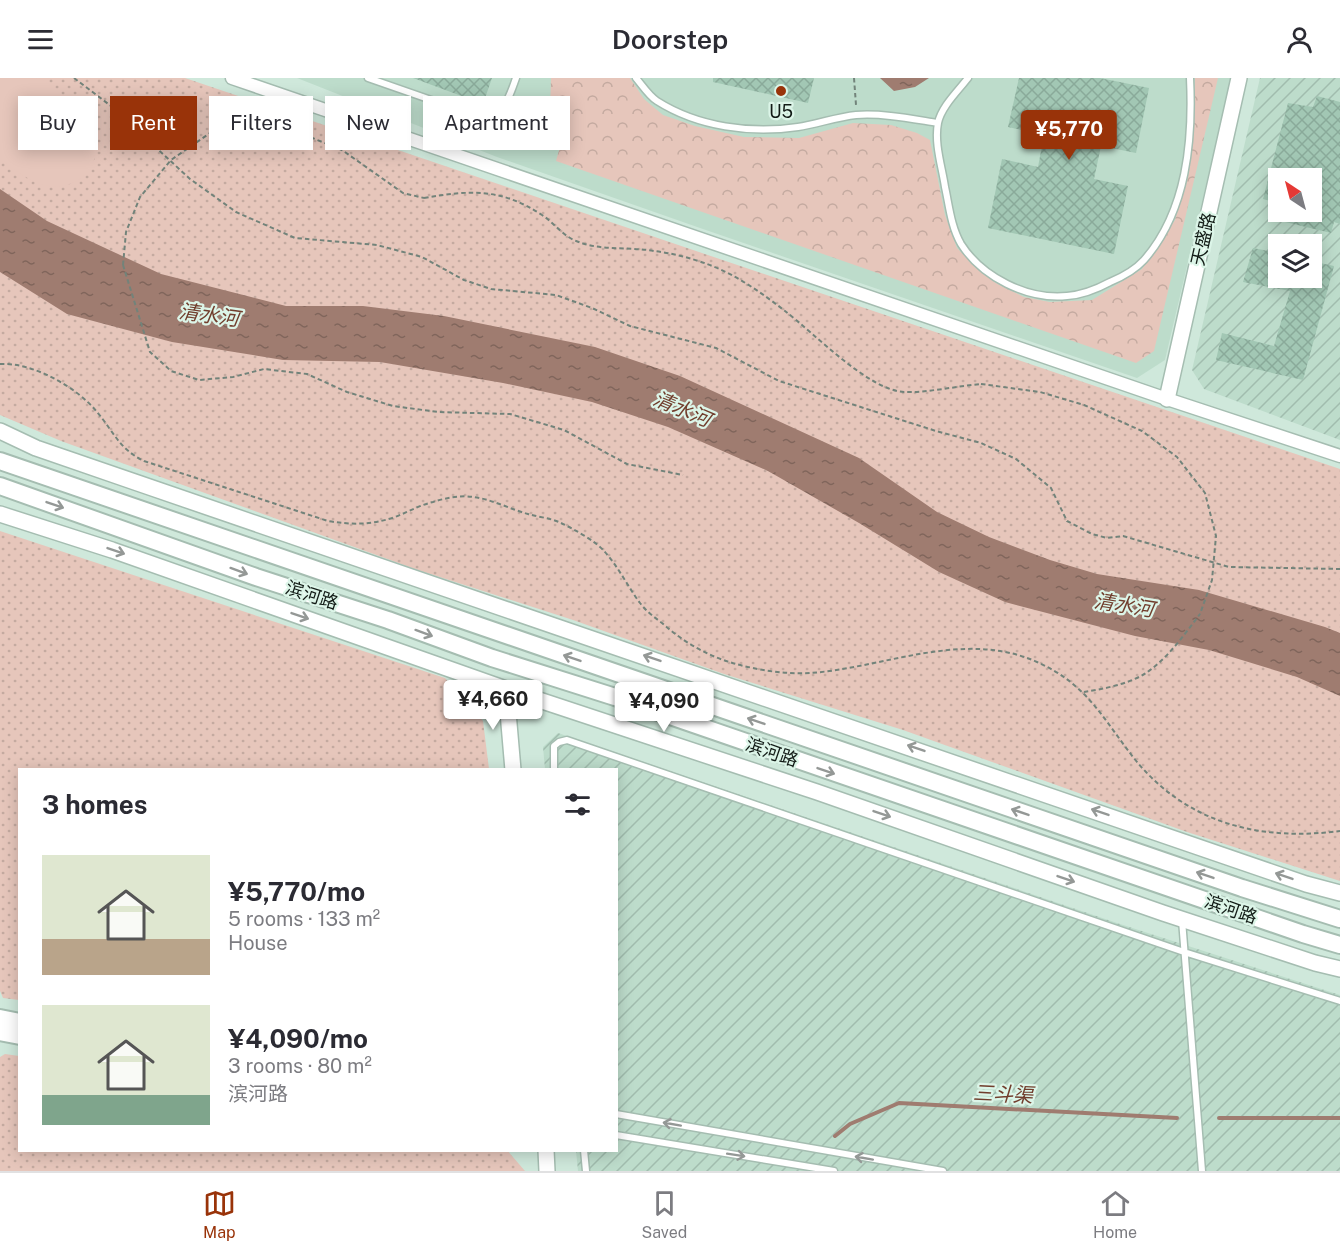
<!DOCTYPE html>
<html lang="en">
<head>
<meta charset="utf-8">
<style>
	body { margin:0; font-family:"Public Sans","Noto Sans SC",sans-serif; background:#f7f7f7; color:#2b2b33; height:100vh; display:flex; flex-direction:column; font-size:22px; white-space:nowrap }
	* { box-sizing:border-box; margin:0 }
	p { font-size:20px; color:#7c7c81 }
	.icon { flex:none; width:33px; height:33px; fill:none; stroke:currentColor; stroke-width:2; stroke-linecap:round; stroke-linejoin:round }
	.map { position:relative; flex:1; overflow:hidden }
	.details { position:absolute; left:18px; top:690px; width:600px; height:384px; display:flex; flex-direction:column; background:#fff; border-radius:0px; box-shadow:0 3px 15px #0003 }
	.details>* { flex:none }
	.hud { position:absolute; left:18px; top:18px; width:600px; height:54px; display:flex; gap:12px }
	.needle { width:39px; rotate:324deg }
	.fabs { position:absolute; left:1268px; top:90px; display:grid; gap:12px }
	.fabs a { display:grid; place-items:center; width:54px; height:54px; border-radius:0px; background:#fff; box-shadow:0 3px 15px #0003; font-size:30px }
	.price { position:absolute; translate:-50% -51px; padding:0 14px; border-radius:6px; background:#fff; color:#222; font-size:20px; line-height:39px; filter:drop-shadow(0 2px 3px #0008) }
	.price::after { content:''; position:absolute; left:50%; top:36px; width:18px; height:14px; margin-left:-9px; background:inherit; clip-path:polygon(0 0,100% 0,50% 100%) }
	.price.active { background:#993309; color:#fff }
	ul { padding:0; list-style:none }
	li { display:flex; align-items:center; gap:18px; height:150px; padding:0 24px }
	li span { display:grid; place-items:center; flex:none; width:168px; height:120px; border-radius:0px; color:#555 }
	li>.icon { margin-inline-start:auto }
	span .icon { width:72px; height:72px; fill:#fffc; stroke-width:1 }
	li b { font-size:26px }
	h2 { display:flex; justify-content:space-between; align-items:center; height:72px; padding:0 24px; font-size:26px }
	.chip { padding:0 21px; border-radius:0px; background:#fff; box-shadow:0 3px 15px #0003; font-size:21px; line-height:54px }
	.chip.active { background:#993309; color:#fff }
	header { display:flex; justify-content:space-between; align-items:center; height:78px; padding:0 24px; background:#fff; font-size:27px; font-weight:600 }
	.dock { display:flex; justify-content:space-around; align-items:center; height:84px; border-top:2px solid #e1e1e2; background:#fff; font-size:16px; color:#7c7c81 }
	.dock a { display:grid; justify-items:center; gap:3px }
	.dock .active { color:#993309 }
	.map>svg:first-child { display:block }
	.built { fill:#bddccb }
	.industrial { fill:url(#industrial-furrows); fill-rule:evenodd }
	.green { fill:url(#green-dots) }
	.forest { fill:url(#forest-crowns) }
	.pitch { fill:#e6c6bb }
	.water { fill:url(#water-ripples) }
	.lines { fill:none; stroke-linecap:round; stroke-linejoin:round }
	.stream { stroke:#9f7c70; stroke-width:4 }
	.building { fill:url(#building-cross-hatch) }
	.service-casing { stroke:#a5bdb1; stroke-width:9 }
	.minor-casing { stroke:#a5bdb1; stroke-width:15 }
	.tertiary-casing { stroke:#a5bdb1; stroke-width:18 }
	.secondary-casing { stroke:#a5bdb1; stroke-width:20 }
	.path { stroke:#72837a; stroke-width:2; stroke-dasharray:4.5 3; stroke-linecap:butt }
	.service { stroke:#fff; stroke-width:6 }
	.minor { stroke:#fff; stroke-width:12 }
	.tertiary { stroke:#fff; stroke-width:15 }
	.secondary { stroke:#fff; stroke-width:16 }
	.path-bridge { stroke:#72837a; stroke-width:2; stroke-dasharray:4.5 3; stroke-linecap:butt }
	.oneway { stroke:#949896 }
	.poi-dot { fill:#993309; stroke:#dcf5e8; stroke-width:2 }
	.labels { text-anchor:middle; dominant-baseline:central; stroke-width:4.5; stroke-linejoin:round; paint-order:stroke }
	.poi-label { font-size:18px; fill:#121b16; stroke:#dcf5e8 }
	.street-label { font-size:18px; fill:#121b16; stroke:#dcf5e8 }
	.water-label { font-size:20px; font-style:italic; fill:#713e2d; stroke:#dcf5e8 }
</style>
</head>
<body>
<header><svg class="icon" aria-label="menu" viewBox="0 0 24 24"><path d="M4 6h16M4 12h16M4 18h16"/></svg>Doorstep<svg class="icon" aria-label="person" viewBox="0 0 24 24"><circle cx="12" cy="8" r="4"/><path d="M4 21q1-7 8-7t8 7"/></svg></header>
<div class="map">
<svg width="1340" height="1093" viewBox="0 0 1340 1093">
	<defs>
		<pattern id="industrial-furrows" width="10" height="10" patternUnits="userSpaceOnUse" patternTransform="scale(1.5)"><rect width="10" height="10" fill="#bddccb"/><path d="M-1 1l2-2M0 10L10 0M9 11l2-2" fill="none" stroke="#a1bcae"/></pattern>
		<pattern id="green-dots" width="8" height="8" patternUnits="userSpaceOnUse" patternTransform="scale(1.5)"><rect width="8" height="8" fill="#e6c6bb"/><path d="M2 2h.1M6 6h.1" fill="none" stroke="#c4aaa0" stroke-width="1.8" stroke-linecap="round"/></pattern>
		<pattern id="forest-crowns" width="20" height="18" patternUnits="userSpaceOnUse" patternTransform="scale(1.5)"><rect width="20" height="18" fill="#e6c6bb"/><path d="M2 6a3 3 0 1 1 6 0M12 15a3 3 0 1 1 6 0" fill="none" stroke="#c4aaa0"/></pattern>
		<pattern id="water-ripples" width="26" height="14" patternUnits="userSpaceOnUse" patternTransform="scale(1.5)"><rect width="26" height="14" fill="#9f7c70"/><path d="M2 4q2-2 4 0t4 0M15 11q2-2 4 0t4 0" fill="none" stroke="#80655b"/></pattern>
		<pattern id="building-cross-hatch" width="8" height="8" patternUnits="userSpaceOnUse" patternTransform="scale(1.5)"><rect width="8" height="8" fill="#a2c7b4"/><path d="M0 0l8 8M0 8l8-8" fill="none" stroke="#8aaa9a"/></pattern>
	</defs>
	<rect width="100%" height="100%" fill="#cfe8db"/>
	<path class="built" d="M297 0H1231L1165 282 1137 300 700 150 497 79Z"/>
	<path class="industrial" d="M1260 0H1340V362L1204 311 1192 292ZM1278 100H1311V134H1278ZM1278 166H1311V200H1278Z
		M558 655 1120 846 1340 917V1093H578L576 1073 616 1072V692L545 691 543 669Z"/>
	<path class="green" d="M0 0H185L1340 391V803L1187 754 903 652 724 596 573 542 415 491 61 363 0 337Z
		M0 453 445 600 483 643 489 691 20 692 19 922 3 920 0 913Z
		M5 976 19 978 20 1072H507L525 1093H0V979Z"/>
	<path class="forest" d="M551 0H630L644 21 663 37 695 48 744 59 799 60 853 45 891 47 917 55 930 62 945 137 957 170 981 194 996 205 1024 219 1050 224 1092 222 1142 191 1175 142 1191 73 1195 0H1218L1154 273 1136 285 556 83 565 51 550 32Z"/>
	<path class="pitch" d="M0 0C10 0 33 0 41 1 49 5 56 13 63 18 86 39 113 71 82 99 74 106 60 110 48 108 30 105 15 91 0 81Z"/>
	<path class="water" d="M880 0H929L915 9 894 13Z
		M0 111 47 143 161 196 286 228H363L444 238 595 269 680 298 859 380 937 434 989 459 1050 482 1097 496 1199 512 1325 549 1340 555V618L1297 599 1209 572 1135 558 1005 524 939 494 859 445 768 393 668 349 592 324 503 305 380 284 283 282 172 264 67 236 0 194Z"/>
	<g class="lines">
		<path class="stream" d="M1219 1040H1340
			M835 1058 850 1046 899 1025 1177 1040"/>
	</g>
	<path class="building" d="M413 0H492L483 26Z
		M713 0H814L808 25 713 4Z
		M1019 0H1100L1149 10 1136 75 1101 68 1094 101 1128 108 1114 176 988 150 1002 81 1038 89 1044 57 1008 49Z
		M1317 18 1340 24V146L1334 144 1331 155 1281 143 1283 134H1311V100H1278V125L1263 121 1288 25 1313 29Z
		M1253 170 1278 175V200H1311V183L1334 188 1303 302 1216 282 1222 255 1274 268 1290 213 1243 204Z"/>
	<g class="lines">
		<defs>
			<path id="service" d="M368 0 480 39C504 39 509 20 516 0
				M636 0C642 7 649 18 657 23 698 49 751 56 798 49 817 46 837 39 856 37 883 35 912 41 938 45
				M968 0C958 13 941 29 938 45 934 65 942 89 945 109 949 127 951 149 961 166 982 199 1027 222 1067 218 1081 217 1097 211 1110 204 1122 199 1135 192 1144 182 1187 133 1193 62 1190 0
				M554 692V668L559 664 567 662 1184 874 1340 923
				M1182 842 1202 1093
				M616 1036 943 1093
				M616 1057 834 1093
				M584 1072 586 1093"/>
			<path id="minor" d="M232 0 1167 321 1340 378"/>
			<path id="tertiary" d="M1167 321 1239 0
				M0 353 36 370C459 516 883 659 1306 806L1340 815
				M0 436 112 472 506 611 817 714 1163 835 1315 885 1340 891
				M506 611 513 692
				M546 1072 547 1093"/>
			<path id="secondary" d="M0 383 1242 810 1340 841
				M0 408 256 499 388 542 492 580 615 619 1303 856 1340 867
				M0 940 20 944
				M0 954 20 958"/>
		</defs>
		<use href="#service" class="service-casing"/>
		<use href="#minor" class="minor-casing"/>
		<use href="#tertiary" class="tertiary-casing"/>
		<use href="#secondary" class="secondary-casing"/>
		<path class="path" d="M74 0 111 28 190 101 236 134 295 160 377 167 422 179 464 202 491 211 556 217 592 230 630 248 716 270 779 303 936 353 981 365 1016 381 1051 410 1067 443 1092 456 1107 460 1123 458 1229 489 1340 491
			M854 0 856 27
			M424 120C471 112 501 110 542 137 553 144 561 156 574 162 600 174 627 168 654 173 671 175 691 180 707 186 735 196 762 215 785 233 814 255 868 312 904 314 925 315 958 308 981 306
			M123 187 150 274 171 293 199 302 233 299 264 291 307 296 347 314 393 328 438 334 510 336 564 352 627 386 683 397
			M0 286C32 284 77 309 97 334 114 354 119 371 144 383L328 443C352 447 372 447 395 439 408 434 420 427 433 424 445 420 461 417 473 419 491 421 510 431 528 436 538 439 551 440 561 445 572 450 597 464 604 473 618 488 628 509 640 525 646 533 654 539 662 545 689 569 717 583 753 590 771 594 791 596 810 595 884 590 964 551 1037 584 1089 607 1104 643 1137 684 1190 747 1262 763 1340 753
			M1084 614C1103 611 1129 606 1146 595 1168 580 1184 557 1200 536"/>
		<use href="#service" class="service"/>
		<use href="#minor" class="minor"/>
		<use href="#tertiary" class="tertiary"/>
		<use href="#secondary" class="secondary"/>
		<path class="path-bridge" d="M123 187 126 154 140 119 171 82 213 53 259 46 300 55 342 72 403 115 424 120
			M981 306 1040 314 1084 327 1142 353 1177 379 1205 415 1216 458 1212 502 1200 536"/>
	</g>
	<defs><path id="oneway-shaft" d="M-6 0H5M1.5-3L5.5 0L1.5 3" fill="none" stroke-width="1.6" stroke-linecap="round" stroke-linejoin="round" transform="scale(1.5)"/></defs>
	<g class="oneway">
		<use href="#oneway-shaft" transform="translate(55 427) rotate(19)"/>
		<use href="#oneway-shaft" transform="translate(116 473) rotate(19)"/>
		<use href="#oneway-shaft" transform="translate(239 493) rotate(20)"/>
		<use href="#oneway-shaft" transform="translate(300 538) rotate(19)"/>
		<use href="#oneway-shaft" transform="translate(424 555) rotate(20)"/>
		<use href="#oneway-shaft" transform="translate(572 580) rotate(-161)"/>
		<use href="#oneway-shaft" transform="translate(652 580) rotate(-161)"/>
		<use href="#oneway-shaft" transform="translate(756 643) rotate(-161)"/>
		<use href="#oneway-shaft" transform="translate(916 670) rotate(-161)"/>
		<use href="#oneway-shaft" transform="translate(826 693) rotate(19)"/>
		<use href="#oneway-shaft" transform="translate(1020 734) rotate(-161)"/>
		<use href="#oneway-shaft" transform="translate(1100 734) rotate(-161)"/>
		<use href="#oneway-shaft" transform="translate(882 736) rotate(19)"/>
		<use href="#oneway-shaft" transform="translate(1205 797) rotate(-161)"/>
		<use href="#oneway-shaft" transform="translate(1284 798) rotate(-161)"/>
		<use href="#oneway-shaft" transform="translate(1066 801) rotate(19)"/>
		<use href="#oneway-shaft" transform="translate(672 1046) rotate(-170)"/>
		<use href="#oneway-shaft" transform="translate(736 1077) rotate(9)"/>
		<use href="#oneway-shaft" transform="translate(864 1080) rotate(-170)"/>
	</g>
	<circle class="poi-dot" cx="781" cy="13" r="6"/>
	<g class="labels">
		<g class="poi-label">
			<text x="781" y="33">U5</text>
		</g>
		<g class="street-label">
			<text transform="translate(1203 161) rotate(-77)">天盛路</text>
			<text transform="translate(312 517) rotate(18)">滨河路</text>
			<text transform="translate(772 674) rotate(19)">滨河路</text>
			<text transform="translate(1231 831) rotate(19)">滨河路</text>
		</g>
		<g class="water-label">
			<text transform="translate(209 237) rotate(8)">清水河</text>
			<text transform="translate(682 331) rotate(23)">清水河</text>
			<text transform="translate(1124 527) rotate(9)">清水河</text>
			<text transform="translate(1003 1016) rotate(3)">三斗渠</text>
		</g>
	</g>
</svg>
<div class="fabs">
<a><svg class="needle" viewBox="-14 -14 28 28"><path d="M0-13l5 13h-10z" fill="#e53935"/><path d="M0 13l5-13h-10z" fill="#7c7c81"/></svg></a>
<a><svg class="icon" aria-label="layers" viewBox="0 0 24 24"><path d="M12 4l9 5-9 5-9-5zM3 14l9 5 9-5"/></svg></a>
</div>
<b class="price active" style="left:1069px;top:83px">¥5,770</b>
<b class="price" style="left:493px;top:653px">¥4,660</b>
<b class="price" style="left:664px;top:655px">¥4,090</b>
<div class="hud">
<a class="chip">Buy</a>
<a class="chip active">Rent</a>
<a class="chip">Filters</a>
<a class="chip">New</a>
<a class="chip">Apartment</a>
</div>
<section class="details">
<h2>3 homes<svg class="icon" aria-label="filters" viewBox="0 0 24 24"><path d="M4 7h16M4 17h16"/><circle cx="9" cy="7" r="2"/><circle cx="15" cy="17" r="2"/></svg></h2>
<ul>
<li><span style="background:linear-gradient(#dfe7d0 70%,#b9a48a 0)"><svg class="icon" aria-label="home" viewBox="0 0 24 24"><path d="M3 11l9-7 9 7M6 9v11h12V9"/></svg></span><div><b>¥5,770/mo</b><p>5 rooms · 133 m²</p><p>House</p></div></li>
<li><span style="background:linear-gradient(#dfe7d0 75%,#7fa58c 0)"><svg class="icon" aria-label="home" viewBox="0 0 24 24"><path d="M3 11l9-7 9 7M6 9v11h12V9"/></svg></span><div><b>¥4,090/mo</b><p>3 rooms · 80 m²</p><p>滨河路</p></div></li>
</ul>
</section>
</div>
<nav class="dock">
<a class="active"><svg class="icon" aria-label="map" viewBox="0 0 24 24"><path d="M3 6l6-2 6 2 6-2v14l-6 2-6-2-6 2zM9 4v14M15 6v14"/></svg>Map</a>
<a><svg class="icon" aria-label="saved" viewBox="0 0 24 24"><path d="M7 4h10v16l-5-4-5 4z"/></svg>Saved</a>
<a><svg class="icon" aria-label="home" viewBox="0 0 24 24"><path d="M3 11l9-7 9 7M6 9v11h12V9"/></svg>Home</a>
</nav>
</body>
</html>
